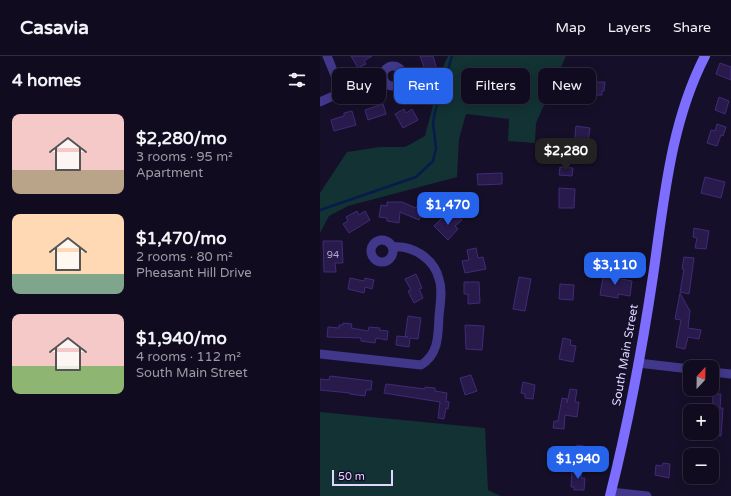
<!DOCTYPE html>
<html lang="en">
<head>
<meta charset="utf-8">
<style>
	body { margin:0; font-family:"Varela Round",sans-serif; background:#1e192c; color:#f1f3f6; height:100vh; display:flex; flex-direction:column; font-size:15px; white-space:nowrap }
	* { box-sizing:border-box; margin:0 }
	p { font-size:13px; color:#9c9ba4 }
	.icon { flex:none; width:22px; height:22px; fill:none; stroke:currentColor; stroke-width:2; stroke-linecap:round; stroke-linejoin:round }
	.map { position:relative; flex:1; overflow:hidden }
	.panel { display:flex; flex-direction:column; background:#100b1f; width:320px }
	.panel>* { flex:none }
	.hud { position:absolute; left:12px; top:12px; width:339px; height:36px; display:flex; gap:8px }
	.needle { width:26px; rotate:22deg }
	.fabs { position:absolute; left:363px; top:304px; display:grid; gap:8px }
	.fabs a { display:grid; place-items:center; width:36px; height:36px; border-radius:8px; background:#100b1f; box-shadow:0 2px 10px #0003,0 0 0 1px #302b3d; font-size:20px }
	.scale { position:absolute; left:12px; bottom:10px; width:61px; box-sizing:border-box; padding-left:4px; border:2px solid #dfd7ff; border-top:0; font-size:11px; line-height:14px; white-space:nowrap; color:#dfd7ff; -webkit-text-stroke:3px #160f29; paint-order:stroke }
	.price { position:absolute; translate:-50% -34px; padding:0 9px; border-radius:8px; background:#2563eb; color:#fff; font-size:13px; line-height:26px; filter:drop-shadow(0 1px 2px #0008) }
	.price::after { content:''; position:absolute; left:50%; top:24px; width:12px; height:9px; margin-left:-6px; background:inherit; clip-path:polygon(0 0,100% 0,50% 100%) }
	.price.selected { background:#222; color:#fff }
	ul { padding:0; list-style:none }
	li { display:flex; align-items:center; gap:12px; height:100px; padding:0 12px }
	li span { display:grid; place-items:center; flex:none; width:112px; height:80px; border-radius:8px; color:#555 }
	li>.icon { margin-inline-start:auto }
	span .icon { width:48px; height:48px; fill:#fffc; stroke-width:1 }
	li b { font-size:17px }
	h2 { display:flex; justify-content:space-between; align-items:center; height:48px; padding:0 12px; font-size:17px }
	.chip { padding:0 14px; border-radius:8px; background:#100b1f; box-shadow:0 2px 10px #0003,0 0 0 1px #302b3d; font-size:14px; line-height:36px }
	.chip.selected { background:#2563eb; color:#fff }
	header { display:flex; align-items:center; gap:24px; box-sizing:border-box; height:56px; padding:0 20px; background:#100b1f; border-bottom:1px solid #302b3d }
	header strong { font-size:19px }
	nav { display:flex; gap:22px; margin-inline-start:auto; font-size:14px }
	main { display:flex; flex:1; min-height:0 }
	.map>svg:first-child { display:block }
	.green { fill:#123234 }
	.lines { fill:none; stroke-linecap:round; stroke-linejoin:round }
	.stream { stroke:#081b4a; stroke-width:2.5 }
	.building { fill:#281a4b; stroke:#402b78 }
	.street { stroke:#41388b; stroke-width:9 }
	.secondary { stroke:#7d6eff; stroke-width:10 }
	.labels { text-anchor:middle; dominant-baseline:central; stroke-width:3.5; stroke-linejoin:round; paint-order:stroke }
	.number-label { font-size:10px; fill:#b1a8d2 }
	.street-label { font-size:12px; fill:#dfd7ff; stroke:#160f29 }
</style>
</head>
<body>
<header>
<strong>Casavia</strong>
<nav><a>Map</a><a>Layers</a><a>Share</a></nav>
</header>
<main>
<section class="panel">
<h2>4 homes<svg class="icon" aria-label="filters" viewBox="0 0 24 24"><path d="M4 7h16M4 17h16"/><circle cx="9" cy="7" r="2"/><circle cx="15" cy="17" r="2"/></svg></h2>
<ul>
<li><span style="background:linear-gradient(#f6c9c9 70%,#b9a48a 0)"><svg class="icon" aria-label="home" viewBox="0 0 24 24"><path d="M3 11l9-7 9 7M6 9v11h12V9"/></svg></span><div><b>$2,280/mo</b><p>3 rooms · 95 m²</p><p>Apartment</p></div></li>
<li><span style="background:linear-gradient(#ffd9b3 75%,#7fa58c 0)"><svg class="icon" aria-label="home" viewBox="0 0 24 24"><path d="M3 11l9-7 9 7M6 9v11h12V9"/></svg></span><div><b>$1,470/mo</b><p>2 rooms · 80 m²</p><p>Pheasant Hill Drive</p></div></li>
<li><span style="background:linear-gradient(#f6c9c9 65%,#8fb573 0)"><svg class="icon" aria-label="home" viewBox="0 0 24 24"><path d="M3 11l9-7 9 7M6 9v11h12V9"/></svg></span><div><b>$1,940/mo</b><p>4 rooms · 112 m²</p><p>South Main Street</p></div></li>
</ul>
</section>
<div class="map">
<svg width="411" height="440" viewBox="0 0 411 440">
	<rect width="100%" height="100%" fill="#160f29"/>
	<path class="green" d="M128 0H246L216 67 215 87 188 85 189 63 146 58 139 83 137 121 28 150 9 160 0 177V137L27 96 60 91H85L105 80 123 11Z
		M0 356 165 372 168 434 181 440H0Z"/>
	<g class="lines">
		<path class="stream" d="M0 154 96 121 113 105 116 92 113 67 115 56 132 0"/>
	</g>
	<path class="building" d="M31 0H52L44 5 46 8 38 12Z
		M100 0H113L117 14 93 20 92 17 104 11Z
		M400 7 411 11V24L396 18Z
		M274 26H285L284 35H282V39H273Z
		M103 30 113 35 108 47 97 42Z
		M399 41 409 45 405 58 395 54Z
		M63 48 66 58 48 64 45 54Z
		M84 53 86 57 92 53 98 64 83 72 75 58Z
		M32 55 36 69 14 75 11 64 24 60V57Z
		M397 68 406 71 403 80 401 79 397 90 387 87 391 74 395 75Z
		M256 70 270 72 267 92 254 90Z
		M240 111 253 112 252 120 239 119Z
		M182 117V128L158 129 157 118Z
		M385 121 405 126 401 142 381 137Z
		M239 132 255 133 254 152H239Z
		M101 141 116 148 111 159 102 155 99 164 80 156 79 167 67 165V162L59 161 61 149 67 150V146H82L96 152Z
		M37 155 39 159 45 155 50 164 29 177 23 168 28 165 26 161Z
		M135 158 142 164 135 170 138 173 128 184 114 170 124 160 129 164Z
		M374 172 389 175 386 193 375 192 377 182 373 181Z
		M3 185H22L23 207H15L16 216H4Z
		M156 192 158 202 163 201 166 213 145 217 142 205 149 204 147 194Z
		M364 201 374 202 369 238 360 236 364 213H362Z
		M284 216 297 218 296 222 312 225 310 240 298 238V242L280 239Z
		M96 218 102 232 99 233 103 242 94 247 88 235 91 234 85 223Z
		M199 221 211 223 205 255 193 253Z
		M30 222 44 225 45 222 54 224 52 233 45 231 44 237 28 233Z
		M144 226H159L160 247 148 248V238H144Z
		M240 228 254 229 253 244 239 243Z
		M360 237 370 255 368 272 381 274 379 283 368 281 365 293 356 291 361 264 355 263Z
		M88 260 101 262 98 283 90 282 89 291 76 289 77 280 88 281H85Z
		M23 267 32 268 31 272 48 275 49 271 60 272 59 274 68 275 67 284 56 282 55 287 41 285V282L7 281 8 271 19 272V269H23Z
		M145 269 164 270 162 294 146 293Z
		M243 282 251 284 250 289 256 290 253 306 239 303Z
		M151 319 157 335 145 339 140 322Z
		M10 320 52 325 51 334H46L45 340 30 338V337L0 334V323L9 324Z
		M203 326 215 329 213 343 205 342V338L201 337Z
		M66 328 105 333V331L115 332V335L127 337 126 345 129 346 128 353 126 352 124 363 118 362 120 346 64 337Z
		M250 333 257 334 255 346H259L257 361 245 359 244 373 233 372 234 365H238L242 342 247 343V347Z
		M393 338H401L400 352H403L401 380 392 379Z
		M257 389 269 391V393L275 394V401L268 400 267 403 261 402V400L251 398 252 391 257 392Z
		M343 407 350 408 349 422 335 419 336 409 342 410Z
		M252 412 262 413 261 422H265L264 434H254V431H251Z"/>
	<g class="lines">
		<path class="street" d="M7 0 22 36
			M63 20a10 10 0 1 1 20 0a10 10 0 1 1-20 0Z
			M0 46 22 36 63 22
			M51 195a11 11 0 1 1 22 0a11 11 0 1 1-22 0Z
			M0 298 101 309C119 298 118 279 119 260 120 248 123 234 119 223 114 202 92 189 72 191
			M318 307 370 313
			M392 316 411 318
			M291 436 327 440"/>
		<path class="secondary" d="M290 440C308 368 322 294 333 220 344 145 350 68 385 0"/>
	</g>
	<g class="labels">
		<g class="number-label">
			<text x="13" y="199">94</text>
		</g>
		<g class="street-label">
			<text transform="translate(305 299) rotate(-80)">South Main Street</text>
		</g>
	</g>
</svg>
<div class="fabs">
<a><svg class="needle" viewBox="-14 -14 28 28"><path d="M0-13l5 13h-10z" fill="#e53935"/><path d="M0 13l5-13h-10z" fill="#9c9ba4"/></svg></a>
<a>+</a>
<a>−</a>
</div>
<div class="scale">50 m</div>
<b class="price selected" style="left:246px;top:116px">$2,280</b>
<b class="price" style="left:128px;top:170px">$1,470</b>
<b class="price" style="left:295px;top:230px">$3,110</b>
<b class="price" style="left:258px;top:424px">$1,940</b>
<div class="hud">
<a class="chip">Buy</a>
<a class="chip selected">Rent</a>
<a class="chip">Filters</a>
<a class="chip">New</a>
</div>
</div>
</main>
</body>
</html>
